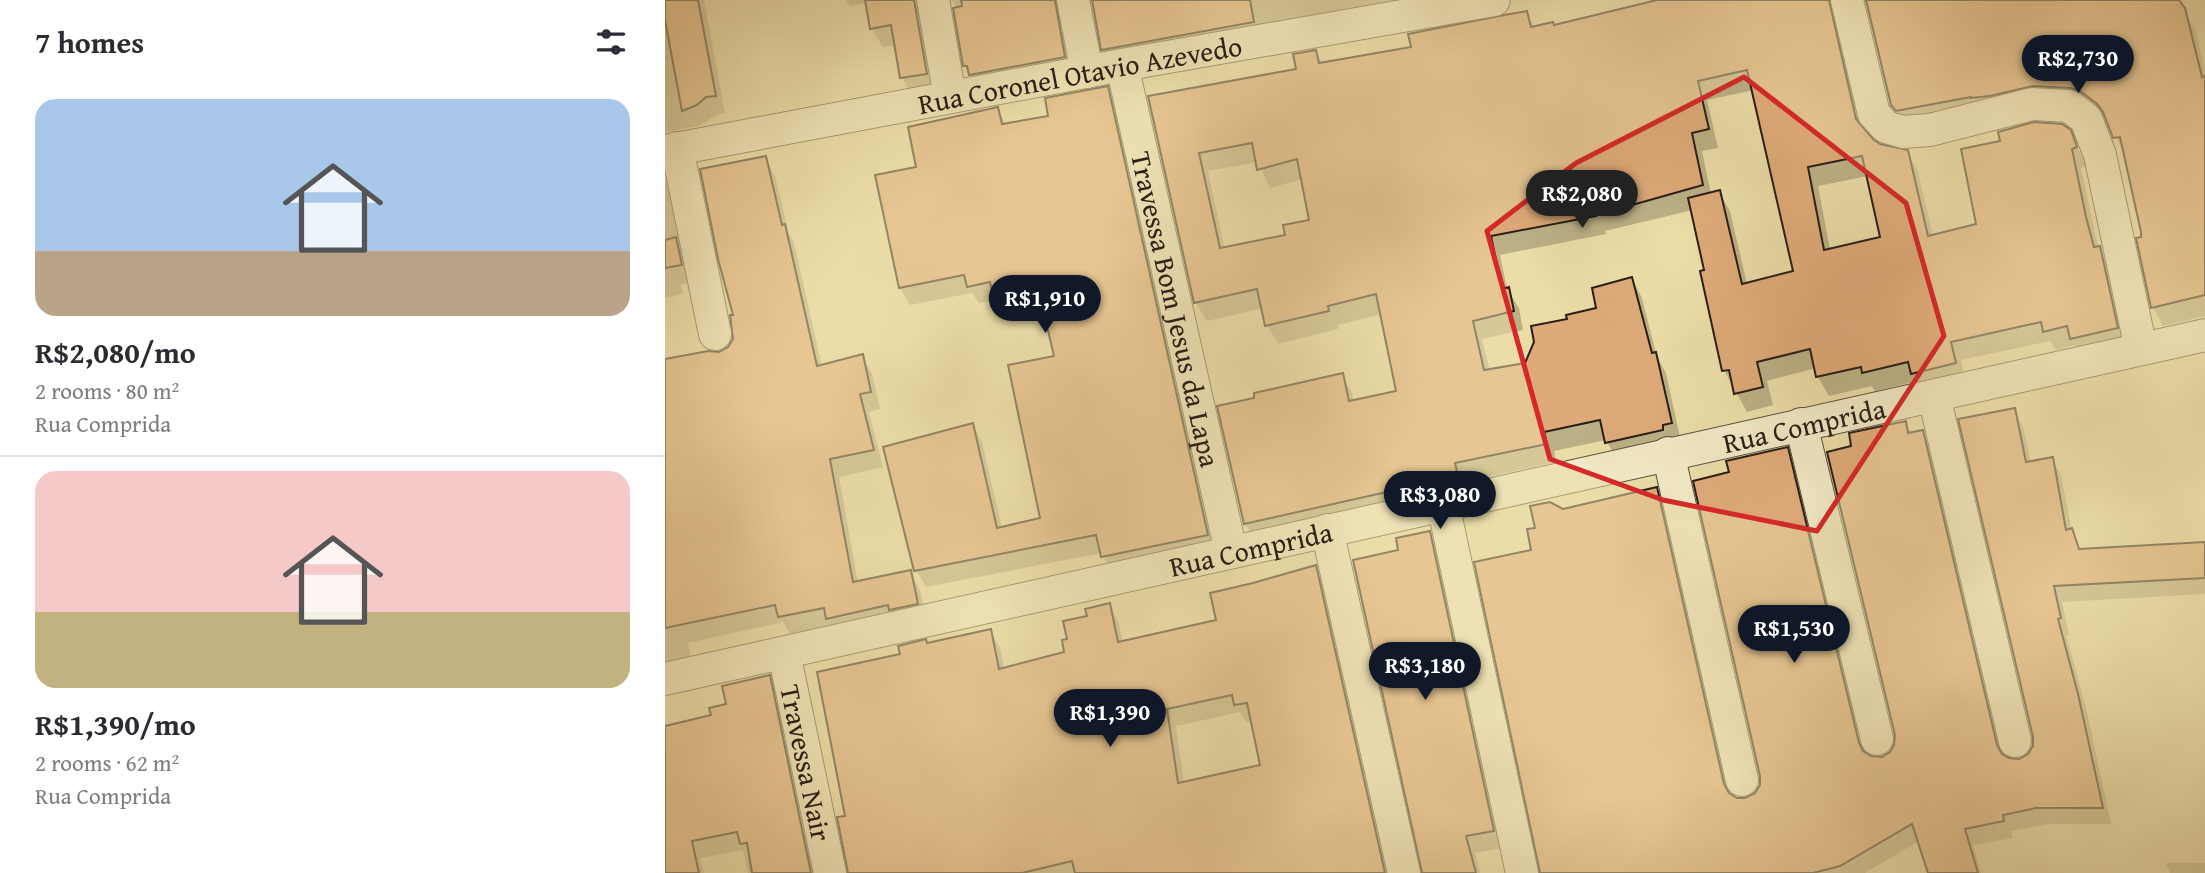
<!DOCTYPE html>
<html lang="en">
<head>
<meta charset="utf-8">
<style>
	body { margin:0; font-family:"Gentium Book Plus",serif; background:#f7f7f7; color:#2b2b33; height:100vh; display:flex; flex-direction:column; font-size:26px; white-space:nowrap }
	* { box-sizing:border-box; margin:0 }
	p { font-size:23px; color:#7c7c81 }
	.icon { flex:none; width:38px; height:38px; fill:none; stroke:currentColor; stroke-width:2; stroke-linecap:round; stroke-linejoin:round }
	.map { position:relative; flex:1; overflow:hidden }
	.drawer { display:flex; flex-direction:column; background:#fff; width:665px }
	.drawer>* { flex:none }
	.price { position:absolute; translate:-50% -60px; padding:0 16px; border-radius:24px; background:#111827; color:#fff; font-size:23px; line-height:46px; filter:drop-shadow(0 2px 4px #0008) }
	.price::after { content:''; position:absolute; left:50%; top:42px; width:21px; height:16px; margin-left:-10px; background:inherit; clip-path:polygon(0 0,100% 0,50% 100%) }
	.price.selected { background:#222; color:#fff }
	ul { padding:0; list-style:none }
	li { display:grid; align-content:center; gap:14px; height:371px; padding:0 35px }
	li+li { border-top:2px solid #e1e1e2 }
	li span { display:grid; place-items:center; height:217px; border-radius:21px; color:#555 }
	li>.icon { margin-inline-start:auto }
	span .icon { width:126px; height:126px; fill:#fffc; stroke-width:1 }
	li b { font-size:30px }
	h2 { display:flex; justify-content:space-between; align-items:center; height:84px; padding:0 35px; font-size:30px }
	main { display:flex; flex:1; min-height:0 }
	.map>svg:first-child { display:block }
	.shadow { fill:#0003; fill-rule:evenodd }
	.building { fill:#dfaa79; stroke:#281e15; stroke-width:2; fill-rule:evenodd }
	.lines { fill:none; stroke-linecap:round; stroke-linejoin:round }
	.minor-casing { stroke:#594e3a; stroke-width:34 }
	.minor { stroke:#f2e9c6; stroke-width:32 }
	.marked { fill:none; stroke:#d62828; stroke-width:5; stroke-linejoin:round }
	.labels { text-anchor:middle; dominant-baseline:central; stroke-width:5; stroke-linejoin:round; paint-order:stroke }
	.street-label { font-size:28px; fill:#281e15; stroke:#f2e9c6 }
</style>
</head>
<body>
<main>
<section class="drawer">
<h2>7 homes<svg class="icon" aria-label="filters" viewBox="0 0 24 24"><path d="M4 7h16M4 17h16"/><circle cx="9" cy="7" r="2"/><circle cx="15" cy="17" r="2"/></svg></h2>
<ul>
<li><span style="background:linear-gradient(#a9c7e8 70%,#b9a48a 0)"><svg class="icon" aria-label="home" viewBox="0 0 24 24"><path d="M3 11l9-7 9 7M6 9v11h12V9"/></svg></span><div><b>R$2,080/mo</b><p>2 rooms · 80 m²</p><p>Rua Comprida</p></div></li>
<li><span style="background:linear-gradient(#f6c9c9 65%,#c2b280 0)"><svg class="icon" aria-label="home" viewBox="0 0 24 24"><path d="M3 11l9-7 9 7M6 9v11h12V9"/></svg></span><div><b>R$1,390/mo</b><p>2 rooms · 62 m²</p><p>Rua Comprida</p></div></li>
</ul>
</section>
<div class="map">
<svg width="1540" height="873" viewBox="0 0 1540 873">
	<rect width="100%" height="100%" fill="#ebdda8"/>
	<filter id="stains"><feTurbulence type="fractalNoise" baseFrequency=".00286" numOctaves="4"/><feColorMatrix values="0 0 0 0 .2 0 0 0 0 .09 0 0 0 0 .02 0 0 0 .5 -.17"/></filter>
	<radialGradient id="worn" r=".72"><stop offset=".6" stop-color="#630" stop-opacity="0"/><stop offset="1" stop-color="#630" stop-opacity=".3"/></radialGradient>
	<path class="shadow" d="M0 0H39L60 113 52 115 34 126 0 132Z
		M181 0H775L449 68 438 50 429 3 415 0 410 75 316 93 300 66 289 2 275 0 272 92 248 96 237 78 231 45 218 47 207 29 202 3 185 6Z
		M1001 0H1511L1530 29 1540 70V316L1498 326 1488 307 1477 239 1461 157 1444 123 1428 110 1239 124 1227 104 1203 3 1188 1 1174 24 1200 132 1214 146 1242 152 1253 171 1268 236 1313 226 1404 132 1422 166 1416 168 1431 238 1434 248 1445 267 1462 347 1417 357 1410 345 1391 350 1385 341 1296 360 1300 382 1258 392 1252 381 1210 391 1207 386 1164 396 1153 377 1151 368 1102 381 1108 405 1082 412 1059 370 1041 271 1028 210 940 231 941 234 835 255 842 289 854 308 858 330 817 339 825 371 861 364 904 321 933 309 967 279 977 298 992 357 1001 373 1016 442 953 461 941 440 889 451 891 462 799 482 802 495 591 542 580 523 591 399 677 375 687 393 689 402 733 393 717 314 673 325V329L613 344 602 325 598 308 542 321 531 303 485 98 633 70 650 52 658 64 748 48 861 13 870 28 889 26ZM1089 90 1130 272 1082 284 1065 211 1054 192 1046 194 1037 151 1053 148 1042 100ZM593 162 605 188 638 179 646 222 622 237 560 249 543 171ZM1203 176 1217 238 1165 250 1153 186Z
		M442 88 452 105 552 552 447 574 437 553 261 587 251 570 308 425 317 442 337 528 377 519 391 357 377 297 338 303 335 299 314 303 307 293 245 305 235 288 253 168 332 109 341 125 385 117Z
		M100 158 110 176 124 234 129 243 157 366 197 356 207 374 215 409 204 412 218 467 174 477 193 583 245 572 255 590 262 621 173 636 167 625 125 634 118 622 23 643 26 658 0 662V361L55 354 64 349 69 341 70 316Z
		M0 181 8 195 26 283 16 284 18 294 0 298Z
		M1349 410 1358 427 1366 463 1387 459 1396 475 1407 532 1417 551 1540 543V594L1397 602 1404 635H1401L1422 712 1446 824H1382L1346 831 1348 838 1308 845 1316 873H1265L1254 841 1200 873H877L868 551 872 529 897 510 991 489 1000 505 1066 796 1072 799 1081 800 1091 794 1096 785 1066 474 1122 449 1131 465 1201 755 1216 759 1226 753 1231 744 1188 447 1240 423 1247 434 1257 432 1267 448 1339 757 1354 761 1364 755 1369 746Z
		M764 533 774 550 838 848 810 853 815 873H758L735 551Z
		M650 568 660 585 725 873H185L182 817 237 655 262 644 325 631 335 648 339 669 402 653 404 640 424 617 444 605 454 623 458 643 553 621ZM575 712 581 722 588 721 597 766 519 784 511 726Z
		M104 677 114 694 151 873H83L78 850 35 858 39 873H0V742L48 717Z
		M1501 863H1540V873H1505Z"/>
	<path class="building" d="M0 0H33L51 96 41 97 32 105 17 111 0 20Z
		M200 0H249L262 74 235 78 226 25 205 29Z
		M296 0H390L400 57 304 75 302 66H298L288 8 297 6Z
		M427 0H585L589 22 436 50Z
		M992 0H1164L1191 119 1208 139 1215 144 1243 150 1263 236 1311 224 1296 149 1335 141 1333 132 1369 122 1397 124 1406 130 1412 147 1407 149 1421 217 1429 247 1435 246 1453 328 1405 339 1402 326 1378 332 1376 322 1286 342 1291 363 1246 374 1243 362 1197 373 1196 367 1151 377 1145 349 1092 362 1098 387 1069 394 1064 370 1057 371 1035 271 1039 270 1023 198 1055 190 1077 284 1128 271 1082 70 1033 81 1044 129 1027 133 1038 185 960 207 931 212V216L826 236 837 289 844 287 849 311 808 321 819 370 860 363 869 342 866 326 902 319 901 315 931 308 927 288 967 277 987 353 991 352 1007 423 998 425V430L940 443 935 420 879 432 882 444 790 463 793 476 579 524 552 406 589 398V393L678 373 684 401 731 391 711 294 663 306 664 311 600 326 592 289 529 303 483 96 631 69 628 54 651 50 654 63 746 47 743 34 839 15 862 11 866 27 888 22 889 25ZM587 143 592 170 632 159 644 220 618 225 620 235 555 248 534 153ZM1197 156 1215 237 1159 250 1143 167Z
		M1201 0H1514L1520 8 1537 77 1540 76V295L1486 308 1471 238 1476 237V232L1455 137 1448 138 1438 112 1432 104 1415 91 1406 88 1368 86 1325 96 1306 98V97L1231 111 1226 105Z
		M443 86 543 535 436 557 431 535 249 571 218 447 308 423 332 528 375 518 343 365 389 356 371 280 326 287 325 282 302 287 299 275 234 288 210 175 251 167 243 127 333 107 337 124 383 116 380 98Z
		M101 156 117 225 120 224 152 366 198 354 206 392 195 394 209 450 165 459 188 582 246 570 253 604 224 610 223 605 161 619 159 608 113 617 110 605 0 628V359L43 351 54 352 63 347 68 339 65 315H68L53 259 35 169Z
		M11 237 17 265 0 268V240Z
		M1350 408 1361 462 1388 457 1401 530 1407 528 1414 549 1540 542V578L1389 586 1396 618 1393 619 1413 694 1438 808H1371L1338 815 1339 821 1300 829 1313 873H1263L1247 824 1175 866 1148 873H875L809 562 866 550 862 529 870 528 865 506 885 502 898 509 992 487 1059 784 1064 793 1072 798H1080L1090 793 1095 785V776L1028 481 1064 472 1061 461 1123 447 1194 743 1198 751 1206 756 1217 757 1225 752 1229 745 1230 735 1162 452 1186 446 1184 433 1241 421 1243 433 1258 430 1332 745 1337 754 1344 758 1354 759 1363 754 1368 746V737L1293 419Z
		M765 531 829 831 801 836 811 873H757L688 560 733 550 731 538Z
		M651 565 720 873H410L407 861 357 873H183L172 817 180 816 152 672 235 654 233 646 261 639 262 643 326 629 334 669 399 652 397 640 402 639 398 621 422 616 420 609 445 603 453 642 551 620 545 593 588 583ZM567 695 569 705 582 703 595 765 513 783 502 709Z
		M105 675 146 873H87L82 843 75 844 72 832 27 841 34 873H0V726L46 715 44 708 61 704 57 686Z"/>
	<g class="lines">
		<defs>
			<g id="minor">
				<path d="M268 0 285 97"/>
				<path d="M408 0 422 72"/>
				<path d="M1182 0 1209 114 1221 127 1238 132 1265 130 1367 104 1404 106 1421 119 1435 155 1476 349"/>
				<path id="s1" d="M457 65 566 552"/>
				<path d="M12 148 50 334"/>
				<path id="s2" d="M0 151 457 65 829 0"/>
				<path d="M1269 396 1350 741"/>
				<path d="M1136 424 1212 739"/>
				<path d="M1003 453 1077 780"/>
				<path d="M778 504 857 873"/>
				<path d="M662 530 739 873"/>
				<path id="s3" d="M119 653 165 873"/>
				<path id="s4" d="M0 679 1540 335"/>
			</g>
		</defs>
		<use href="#minor" class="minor-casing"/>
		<use href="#minor" class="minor"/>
	</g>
	<path d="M0 0H1540V873H0ZM1079 77 1241 203 1279 336 1152 531 998 500 885 459 822 231 911 163Z" fill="#ebdda8" fill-opacity=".55" fill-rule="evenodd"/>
	<path class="marked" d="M1079 77 1241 203 1279 336 1152 531 998 500 885 459 822 231 911 163Z"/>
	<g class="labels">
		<g class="street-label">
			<text stroke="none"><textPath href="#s2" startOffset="422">Rua Coronel Otavio Azevedo</textPath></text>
			<text stroke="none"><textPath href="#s1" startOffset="250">Travessa Bom Jesus da Lapa</textPath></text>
			<text stroke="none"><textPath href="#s4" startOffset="1167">Rua Comprida</textPath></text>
			<text stroke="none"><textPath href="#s4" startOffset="600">Rua Comprida</textPath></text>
			<text stroke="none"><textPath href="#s3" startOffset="112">Travessa Nair</textPath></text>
		</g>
	</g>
	<rect width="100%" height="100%" filter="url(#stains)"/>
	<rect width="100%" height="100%" fill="url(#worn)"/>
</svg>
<b class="price" style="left:1413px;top:95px">R$2,730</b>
<b class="price selected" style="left:917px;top:230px">R$2,080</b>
<b class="price" style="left:380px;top:335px">R$1,910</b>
<b class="price" style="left:775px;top:531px">R$3,080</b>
<b class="price" style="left:1129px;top:665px">R$1,530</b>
<b class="price" style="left:760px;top:702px">R$3,180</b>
<b class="price" style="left:445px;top:749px">R$1,390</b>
</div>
</main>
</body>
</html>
